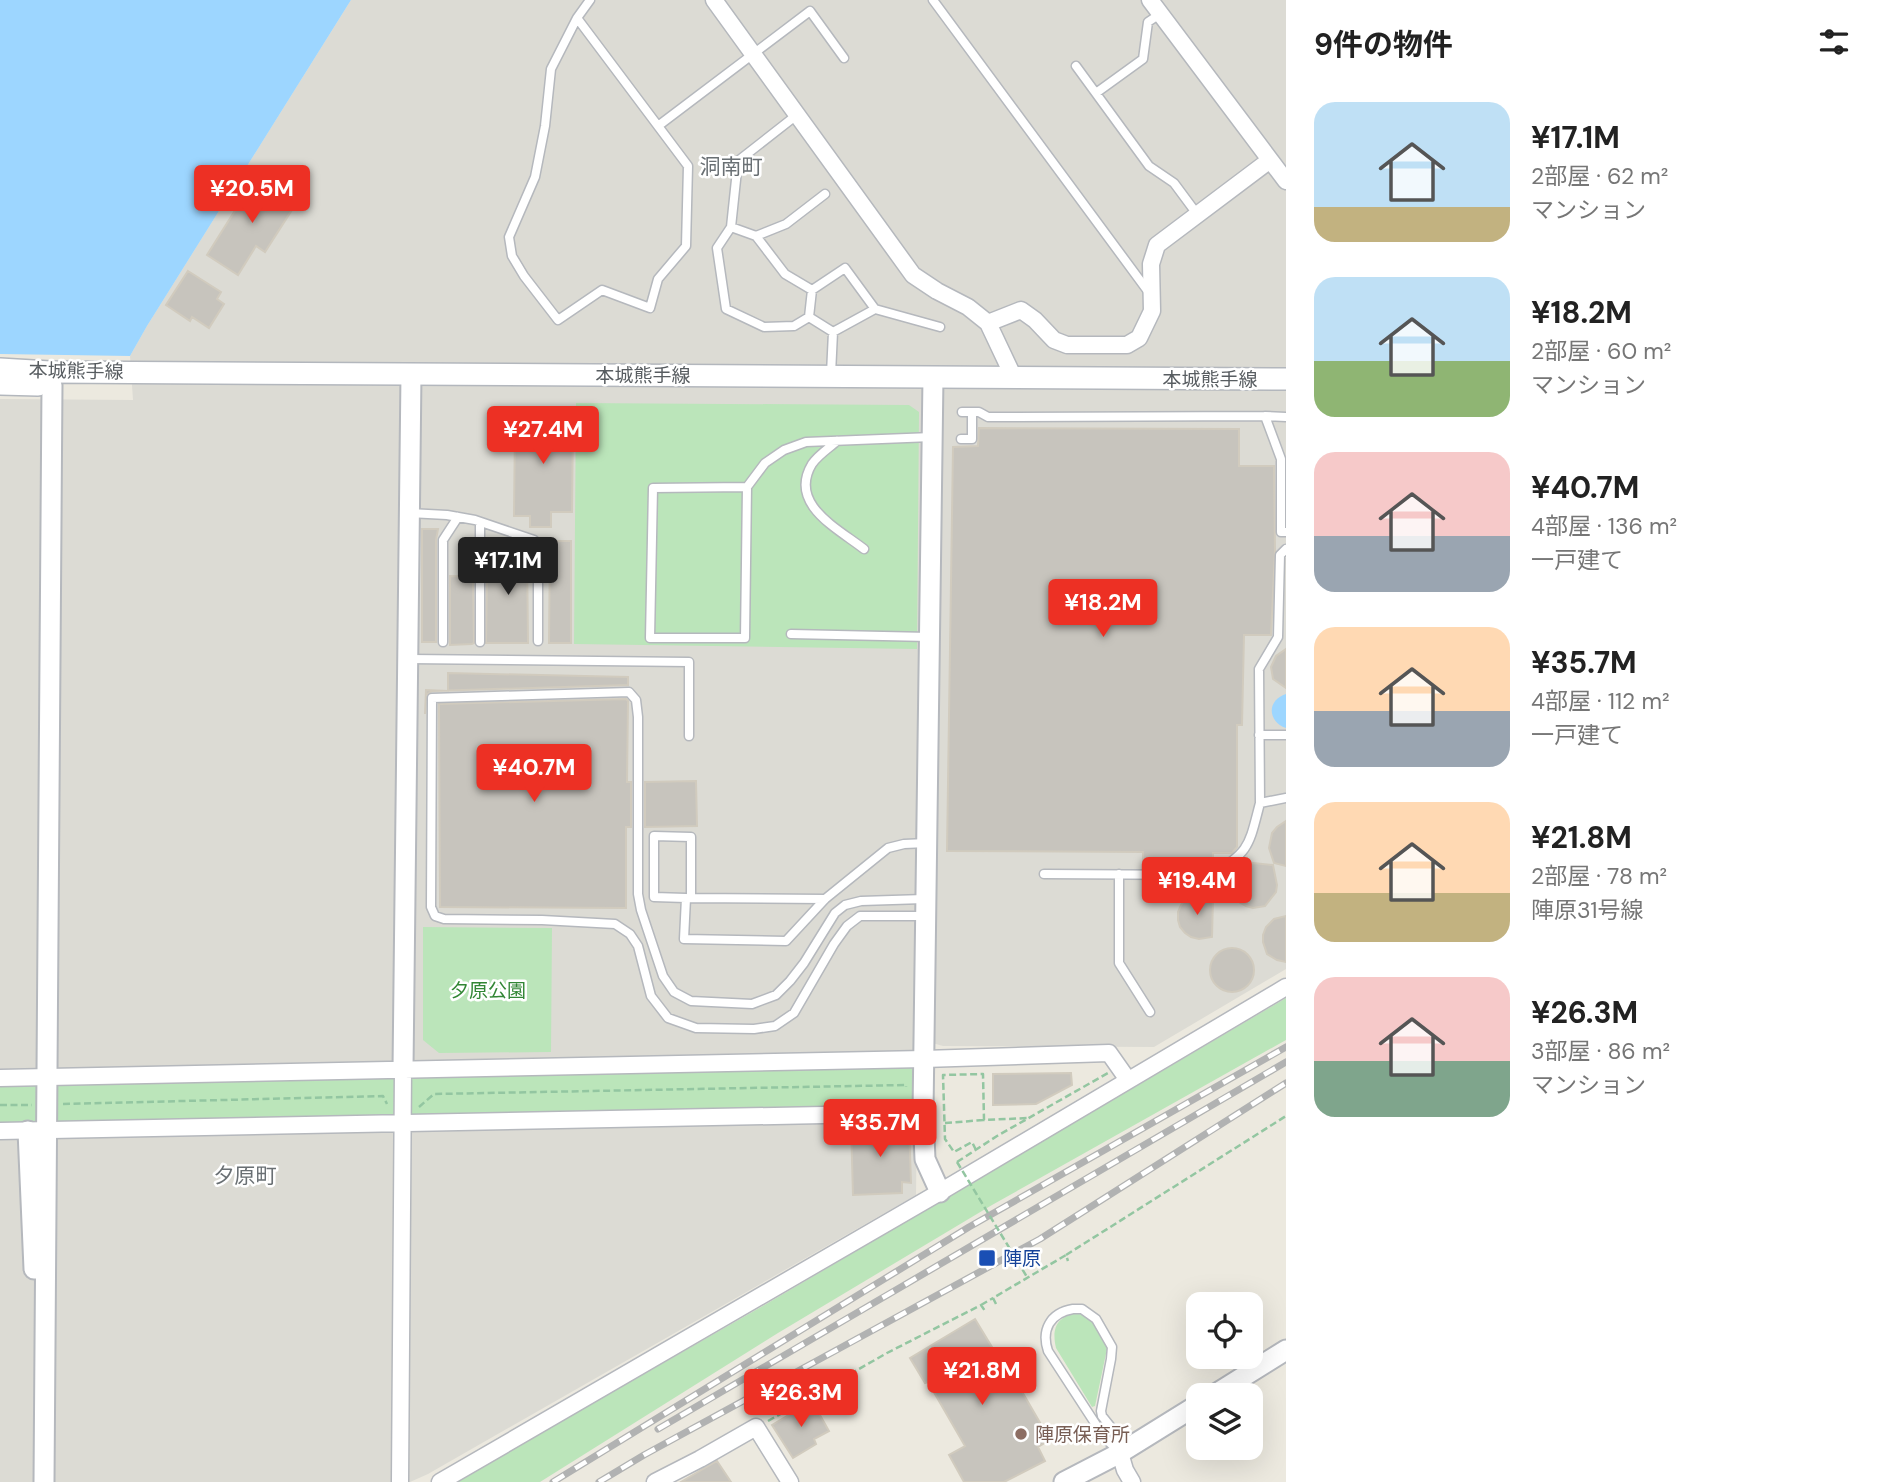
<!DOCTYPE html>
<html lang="ja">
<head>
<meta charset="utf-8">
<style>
	body { margin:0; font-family:"DM Sans","Noto Sans JP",sans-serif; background:#f6f6f6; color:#222; height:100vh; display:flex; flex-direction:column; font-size:26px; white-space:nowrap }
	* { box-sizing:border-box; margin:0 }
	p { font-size:23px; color:#767676 }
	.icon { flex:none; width:38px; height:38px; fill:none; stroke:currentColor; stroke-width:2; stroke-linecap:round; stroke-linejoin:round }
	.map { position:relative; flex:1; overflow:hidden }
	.details { display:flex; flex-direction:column; background:#fff; width:595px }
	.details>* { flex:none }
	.tools { position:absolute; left:1186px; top:1292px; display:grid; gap:14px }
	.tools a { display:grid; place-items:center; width:77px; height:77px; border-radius:14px; background:#fff; box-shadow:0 7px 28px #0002; font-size:35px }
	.price { position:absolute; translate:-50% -60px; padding:0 16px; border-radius:7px; background:#ed3024; color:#fff; font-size:23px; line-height:46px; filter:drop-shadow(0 2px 4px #0008) }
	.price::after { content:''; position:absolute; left:50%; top:42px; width:21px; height:16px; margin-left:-10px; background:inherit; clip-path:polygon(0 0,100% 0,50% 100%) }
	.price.selected { background:#222; color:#fff }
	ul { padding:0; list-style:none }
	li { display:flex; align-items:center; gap:21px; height:175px; padding:0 28px }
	li span { display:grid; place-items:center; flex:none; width:196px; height:140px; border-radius:21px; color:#555 }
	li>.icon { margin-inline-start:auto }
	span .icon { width:84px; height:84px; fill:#fffc; stroke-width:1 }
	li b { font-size:30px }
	h2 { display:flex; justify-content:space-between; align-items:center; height:84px; padding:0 28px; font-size:30px }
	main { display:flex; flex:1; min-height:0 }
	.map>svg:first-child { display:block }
	.industrial { fill:#dcdbd4 }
	.green { fill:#bbe5ba }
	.water { fill:#9dd6ff }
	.building { fill:#c7c4bd; stroke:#d1cbbe; stroke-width:2 }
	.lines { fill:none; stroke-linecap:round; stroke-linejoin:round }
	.service-casing { stroke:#b5b8bd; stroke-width:11 }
	.minor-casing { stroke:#b5b8bd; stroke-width:19 }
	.tertiary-casing { stroke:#b5b8bd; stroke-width:23 }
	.secondary-casing { stroke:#b3b7bd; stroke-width:24 }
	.path { stroke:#93c6a1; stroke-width:2.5; stroke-dasharray:7 3.5; stroke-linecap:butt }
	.service { stroke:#fff; stroke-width:8 }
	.minor { stroke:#fff; stroke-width:16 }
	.tertiary { stroke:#fff; stroke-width:19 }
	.secondary { stroke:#fff; stroke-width:21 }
	.rail-casing { stroke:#b1b2b2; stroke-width:7 }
	.rail { stroke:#fff; stroke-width:4.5; stroke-dasharray:13; stroke-linecap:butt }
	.path-bridge { stroke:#93c6a1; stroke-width:2.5; stroke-dasharray:7 3.5; stroke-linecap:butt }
	.transit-dot { fill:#1a4fb4; stroke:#fff; stroke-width:2.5 }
	.education-dot { fill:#8d6e63; stroke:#fff; stroke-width:2.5 }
	.labels { text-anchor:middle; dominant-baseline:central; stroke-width:5; stroke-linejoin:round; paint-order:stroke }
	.street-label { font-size:19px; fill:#585d61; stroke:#fff }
	.park-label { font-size:19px; fill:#328635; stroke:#fff }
	.transit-label { font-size:19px; fill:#164399; stroke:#fff; text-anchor:start }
	.education-label { font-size:19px; fill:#785e54; stroke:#fff; text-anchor:start }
	.neighbourhood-label { font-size:21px; fill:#696f73; stroke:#fff }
</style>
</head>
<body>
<main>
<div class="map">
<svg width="1286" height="1482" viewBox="0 0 1286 1482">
	<rect width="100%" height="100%" fill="#ece9df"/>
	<path class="industrial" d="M351 0H1286V969L1154 1047 943 1046 918 1039 916 1195 428 1474 410 1482H0V399L133 400 130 356 147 326Z"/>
	<path class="green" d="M576 403 909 405 919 412 917 649 574 644Z
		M423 927 552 928 551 1052 439 1053 423 1040Z
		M1286 998V1040L992 1205 778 1333 540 1482H455L761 1307Z
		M906 1065 912 1067 914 1071 915 1102 911 1106 0 1124V1084Z
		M1080 1313C1094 1318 1104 1334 1107 1349L1095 1406 1092 1407 1056 1348C1051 1327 1058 1315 1080 1313Z"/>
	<path class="water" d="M0 0H351L147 326 130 356 0 354Z
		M1286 694V728C1267 721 1267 700 1286 694Z"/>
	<path class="building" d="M256 177 297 202 265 252 256 246 238 275 207 255Z
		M188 271 221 292 217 299 224 304 209 328 192 317 190 321 166 305Z
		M558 408V418H573L572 512H551V527H530V516H514L515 422 530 421V409Z
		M979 428 1239 429V466H1274L1275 551 1271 635H1244L1242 725H1237V847L1232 853H1213V866L1209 868 1143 867V852L947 851 953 447 978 446Z
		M422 529H438L436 540V642H422Z
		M550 541H571V643H549Z
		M491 549H527L528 643H486L487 577H491Z
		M450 576 473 577 474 643 472 644 450 645Z
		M1286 649V688L1273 679 1271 667 1276 656Z
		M448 673 628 677V685L432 691 426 695 425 714 426 690 448 691Z
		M626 699 628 701 627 782H631V827H626V908L440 907 439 704Z
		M696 781 697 826 645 827V782Z
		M1286 821V866L1274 863 1269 848 1272 833 1277 827Z
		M1253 863 1273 865 1277 885 1276 892 1265 906 1253 908 1246 906 1239 902 1234 896 1232 889V881L1235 874 1243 865Z
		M1199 894 1213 898 1212 937 1199 939 1191 937 1185 933 1180 927 1178 920V912L1181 905 1186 899Z
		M1286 916V962L1277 960 1267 954 1263 942V935L1266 927 1274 919Z
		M1210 970a22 22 0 1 1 44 0a22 22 0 1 1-44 0Z
		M1071 1073 1072 1085 1036 1104 993 1105V1074Z
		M909 1124 911 1183 902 1182V1193L853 1195 851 1125Z
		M975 1319 995 1352 998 1350 1050 1440 1038 1447 1045 1461 1004 1482H964L949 1455 965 1446 928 1382 925 1383 910 1358Z
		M812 1401 829 1431 814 1439 816 1444 793 1458 772 1425Z
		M717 1461 731 1482H681L703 1469Z"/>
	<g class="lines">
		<defs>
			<path id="service" d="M590 0 577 18 658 126 810 11 844 58
				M933 0 1150 294
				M577 18 551 69 545 126 535 177 509 237 512 256 524 276 558 320 602 290 650 308 658 279 686 246 688 166 658 126
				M1076 66 1149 166 1174 183 1197 214
				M1096 93 1143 59 1148 22 1160 14
				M798 114 738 161 731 227 756 236 785 274 812 290
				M731 227 717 248 726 309 764 327 794 326 809 317
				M756 236 786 224 825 194
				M875 309 940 327
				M831 374 833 332 875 309 845 268 812 290 809 317 833 332
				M962 412H979L988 417 1265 416 1281 459V532H1286
				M1265 416 1286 417
				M961 439H972V412
				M837 441C829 448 818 455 812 464 788 504 837 528 864 549
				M747 487 653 488 650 638H745L747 487 765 463 784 450 806 442 932 437
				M409 513 447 515 475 520 534 540 538 545V641
				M480 522V642
				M791 634 929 637
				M443 642V540L458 517
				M409 659 689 662V736
				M1259 735H1286
				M1260 803 1259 669 1278 637 1280 555 1286 549
				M1044 874 1210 875C1250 853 1249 845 1260 803L1286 798
				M1119 874V963L1150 1012
				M686 898 654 897V836L691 837V898
				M825 899 686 898 684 939 786 941 825 899 888 848 904 844 927 843
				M924 899 861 901 845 905 835 913 804 963 790 981 776 995 752 1004 691 1001 674 992 663 976 641 910 638 894V717L636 700 629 692 432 698 431 907 435 916 444 919 542 920 615 924 630 934 638 946 651 996 668 1018 696 1028 754 1029 775 1026 794 1013 834 944 847 926 860 916H926
				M1073 1309H1082L1096 1319 1112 1347 1111 1359 1101 1411 1102 1416 1114 1431 1120 1453 1104 1437 1048 1351C1041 1330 1050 1313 1073 1309Z"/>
			<path id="minor" d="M714 0 913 275 937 291 968 307 988 323 1014 378
				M1150 0 1286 181
				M988 323 1021 310 1035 320 1054 340 1067 345H1127L1139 338 1152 311 1151 264 1157 245 1270 160
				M0 1078 924 1059 1109 1053 1128 1080
				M0 1131 923 1113
				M1120 1453 1125 1470 1132 1482
				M400 1482 403 1069
				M440 1482 940 1192 1286 987
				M655 1482 700 1459 756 1427 790 1482"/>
			<path id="tertiary" d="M933 377 923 1113 925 1159 940 1192
				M403 1069 411 374
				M28 1131 34 1269
				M1214 1395 1286 1350
				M44 1482 52 385
				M1064 1482 1120 1453 1199 1404"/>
			<path id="secondary" d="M0 369 50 372 1286 379
				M0 384 38 385"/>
		</defs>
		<use href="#service" class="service-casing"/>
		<use href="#minor" class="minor-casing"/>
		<use href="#tertiary" class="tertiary-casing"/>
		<use href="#secondary" class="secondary-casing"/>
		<path class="path" d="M63 1104 383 1096 387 1104
			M0 1105H32
			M419 1107 434 1094 906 1085V1087
			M945 1123 984 1120
			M976 1150 972 1142 954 1152 945 1139 943 1075 983 1074 984 1120 1029 1118
			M957 1162 997 1136 1108 1073
			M1066 1255 1286 1116
			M996 1304 993 1298 1066 1255 1068 1261
			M981 1305 993 1298
			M768 1421 887 1353 981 1305 985 1311"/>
		<use href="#service" class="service"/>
		<use href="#minor" class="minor"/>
		<use href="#tertiary" class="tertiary"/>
		<use href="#secondary" class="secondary"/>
		<defs>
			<path id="rail" d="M658 1429 1286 1062
				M553 1482 969 1227 1286 1047
				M599 1482 644 1455 1040 1239 1286 1083"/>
		</defs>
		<use href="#rail" class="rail-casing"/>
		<use href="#rail" class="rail"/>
		<path class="path-bridge" d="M957 1162 1027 1277"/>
	</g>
	<rect class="transit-dot" x="978" y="1249" width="18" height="18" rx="3.5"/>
	<circle class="education-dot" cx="1021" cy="1434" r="7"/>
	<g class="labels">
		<g class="street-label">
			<text transform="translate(76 371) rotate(1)">本城熊手線</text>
			<text x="643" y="375">本城熊手線</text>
			<text x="1210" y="379">本城熊手線</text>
		</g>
		<g class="park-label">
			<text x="488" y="990">夕原公園</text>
		</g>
		<g class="transit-label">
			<text x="1003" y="1258">陣原</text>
		</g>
		<g class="education-label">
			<text x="1035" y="1434">陣原保育所</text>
		</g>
		<g class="neighbourhood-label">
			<text x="731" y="167">洞南町</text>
			<text x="245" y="1176">夕原町</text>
		</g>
	</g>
</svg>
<div class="tools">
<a><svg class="icon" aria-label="locate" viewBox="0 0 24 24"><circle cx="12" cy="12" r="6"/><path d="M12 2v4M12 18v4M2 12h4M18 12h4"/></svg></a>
<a><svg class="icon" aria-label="layers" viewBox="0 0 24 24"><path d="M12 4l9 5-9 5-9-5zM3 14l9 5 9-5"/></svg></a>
</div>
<b class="price" style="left:252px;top:225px">¥20.5M</b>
<b class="price" style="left:543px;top:466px">¥27.4M</b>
<b class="price selected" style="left:508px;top:597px">¥17.1M</b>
<b class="price" style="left:1103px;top:639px">¥18.2M</b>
<b class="price" style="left:534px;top:804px">¥40.7M</b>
<b class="price" style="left:1197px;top:917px">¥19.4M</b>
<b class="price" style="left:880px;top:1159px">¥35.7M</b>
<b class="price" style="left:982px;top:1407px">¥21.8M</b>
<b class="price" style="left:801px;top:1429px">¥26.3M</b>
</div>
<section class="details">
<h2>9件の物件<svg class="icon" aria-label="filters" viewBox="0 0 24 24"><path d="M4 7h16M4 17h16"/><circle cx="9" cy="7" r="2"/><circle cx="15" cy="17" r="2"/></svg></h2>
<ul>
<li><span style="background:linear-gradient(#bfe0f5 75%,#c2b280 0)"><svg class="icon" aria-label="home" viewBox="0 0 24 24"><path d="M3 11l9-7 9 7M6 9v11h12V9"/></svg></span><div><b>¥17.1M</b><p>2部屋 · 62 m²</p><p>マンション</p></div></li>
<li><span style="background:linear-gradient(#bfe0f5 60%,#8fb573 0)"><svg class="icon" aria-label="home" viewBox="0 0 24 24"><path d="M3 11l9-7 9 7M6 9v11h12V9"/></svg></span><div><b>¥18.2M</b><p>2部屋 · 60 m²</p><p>マンション</p></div></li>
<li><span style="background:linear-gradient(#f6c9c9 60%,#9aa5b1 0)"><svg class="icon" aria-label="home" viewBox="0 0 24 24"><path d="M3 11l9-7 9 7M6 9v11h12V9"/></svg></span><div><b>¥40.7M</b><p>4部屋 · 136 m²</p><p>一戸建て</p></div></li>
<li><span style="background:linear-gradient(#ffd9b3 60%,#9aa5b1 0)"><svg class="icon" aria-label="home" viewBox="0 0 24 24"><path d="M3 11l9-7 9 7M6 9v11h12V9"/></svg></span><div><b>¥35.7M</b><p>4部屋 · 112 m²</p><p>一戸建て</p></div></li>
<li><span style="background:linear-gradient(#ffd9b3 65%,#c2b280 0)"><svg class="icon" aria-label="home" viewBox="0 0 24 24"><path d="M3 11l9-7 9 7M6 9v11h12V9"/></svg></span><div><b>¥21.8M</b><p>2部屋 · 78 m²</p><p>陣原31号線</p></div></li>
<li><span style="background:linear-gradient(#f6c9c9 60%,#7fa58c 0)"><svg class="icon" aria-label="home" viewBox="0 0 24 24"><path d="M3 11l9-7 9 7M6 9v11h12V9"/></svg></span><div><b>¥26.3M</b><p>3部屋 · 86 m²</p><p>マンション</p></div></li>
</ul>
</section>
</main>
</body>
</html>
